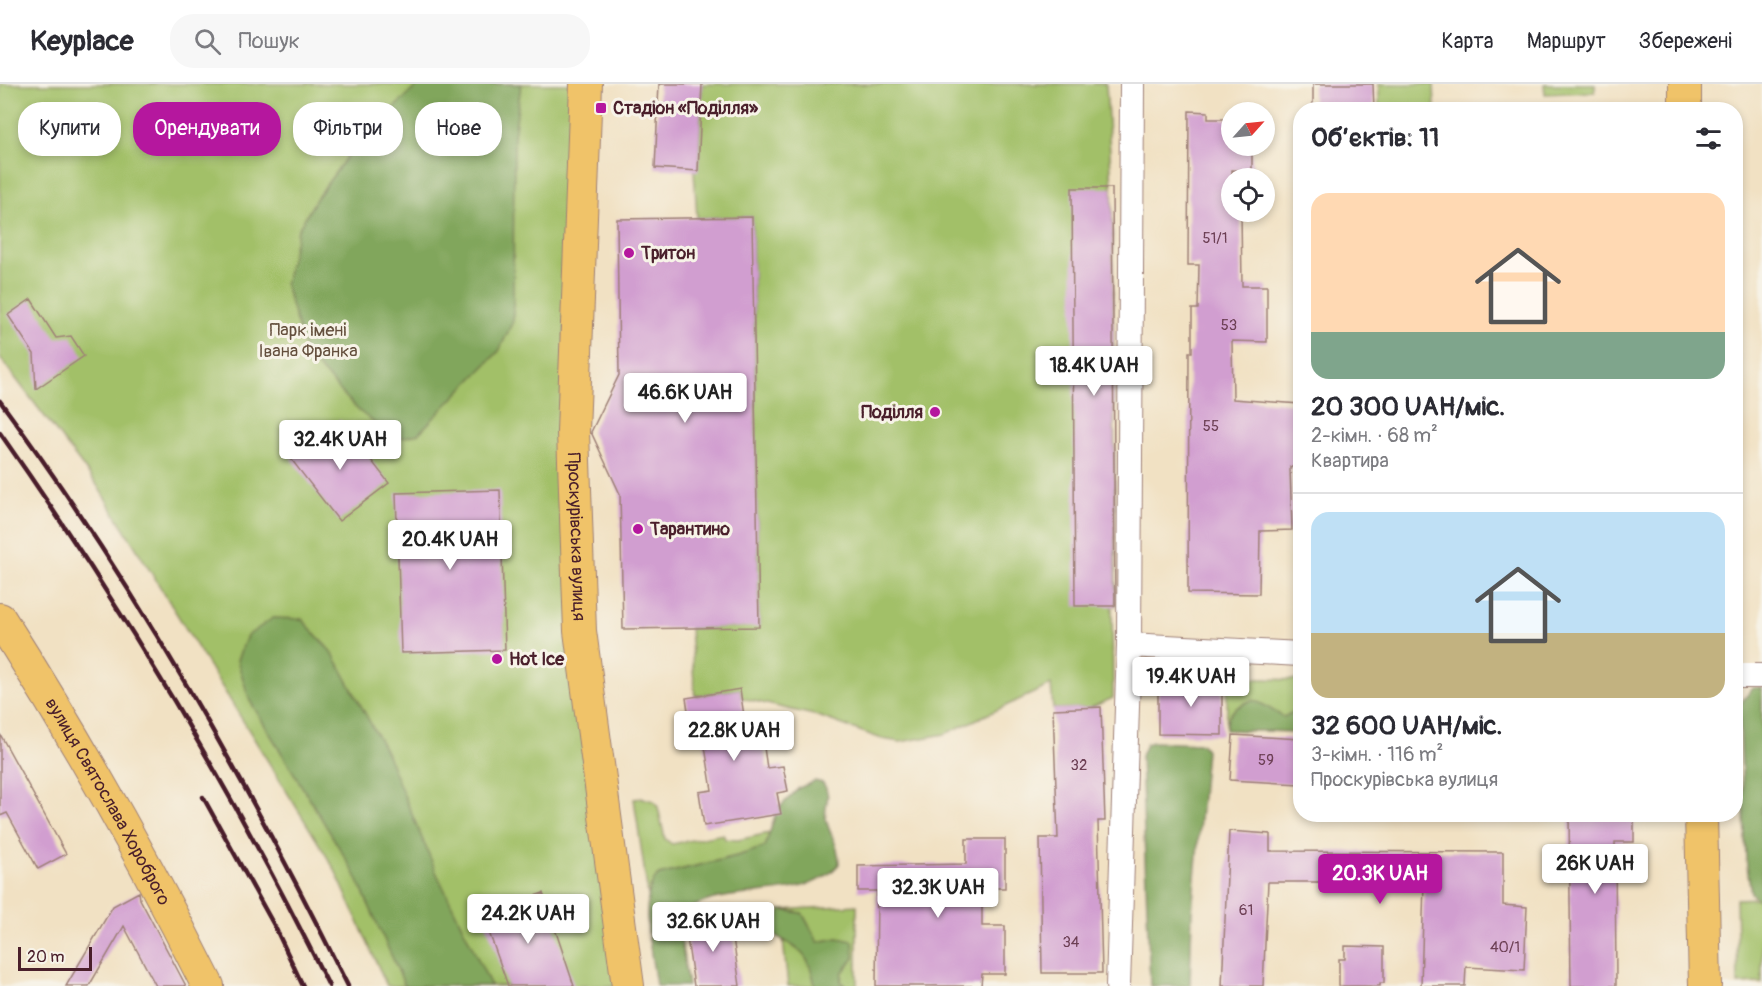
<!DOCTYPE html>
<html lang="uk">
<head>
<meta charset="utf-8">
<style>
	body { margin:0; font-family:Pangolin,sans-serif; background:#f7f7f7; color:#2b2b33; height:100vh; display:flex; flex-direction:column; font-size:22px; white-space:nowrap }
	* { box-sizing:border-box; margin:0 }
	p { font-size:20px; color:#7c7c81 }
	.icon { flex:none; width:33px; height:33px; fill:none; stroke:currentColor; stroke-width:2; stroke-linecap:round; stroke-linejoin:round }
	.map { position:relative; flex:1; overflow:hidden }
	.details { position:absolute; left:1293px; top:18px; width:450px; height:720px; display:flex; flex-direction:column; background:#fff; border-radius:24px; box-shadow:0 3px 9px #0003 }
	.details>* { flex:none }
	.top-card { position:absolute; left:18px; top:18px; width:570px; height:54px; display:flex; gap:12px }
	.needle { width:39px; rotate:63deg }
	.fabs { position:absolute; left:1221px; top:18px; display:grid; gap:12px }
	.fabs a { display:grid; place-items:center; width:54px; height:54px; border-radius:50%; background:#fff; box-shadow:0 3px 9px #0003; font-size:30px }
	.scale { position:absolute; left:18px; bottom:15px; width:74px; box-sizing:border-box; padding-left:6px; border:3px solid #4a1f2b; border-top:0; font-size:16px; line-height:21px; white-space:nowrap; color:#4a1f2b; -webkit-text-stroke:4px #f7f3e8; paint-order:stroke }
	.price { position:absolute; translate:-50% -51px; padding:0 14px; border-radius:6px; background:#fff; color:#222; font-size:20px; line-height:39px; filter:drop-shadow(0 2px 3px #0008) }
	.price::after { content:''; position:absolute; left:50%; top:36px; width:18px; height:14px; margin-left:-9px; background:inherit; clip-path:polygon(0 0,100% 0,50% 100%) }
	.price.current { background:#b5179e; color:#fff }
	ul { padding:0; list-style:none }
	li { display:grid; align-content:center; gap:12px; height:318px; padding:0 18px }
	li+li { border-top:2px solid #e1e1e2 }
	li span { display:grid; place-items:center; height:186px; border-radius:18px; color:#555 }
	li>.icon { margin-inline-start:auto }
	span .icon { width:108px; height:108px; fill:#fffc; stroke-width:1 }
	li b { font-size:26px }
	h2 { display:flex; justify-content:space-between; align-items:center; height:72px; padding:0 18px; font-size:26px }
	.pill { padding:0 21px; border-radius:24px; background:#fff; box-shadow:0 3px 9px #0003; font-size:21px; line-height:54px }
	.pill.current { background:#b5179e; color:#fff }
	header { display:flex; align-items:center; gap:36px; box-sizing:border-box; height:84px; padding:0 30px; background:#fff; border-bottom:2px solid #e1e1e2 }
	header strong { font-size:28px }
	nav { display:flex; gap:33px; margin-inline-start:auto; font-size:21px }
	.search { width:420px; height:54px; background:#f7f7f7; display:flex; align-items:center; gap:15px; box-sizing:border-box; padding:0 21px; border-radius:24px; color:#7c7c81; font-size:22px }
	.map>svg:first-child { display:block }
	.green { fill:#a2c068; stroke:#76704a; stroke-width:1.5 }
	.forest { fill:#81a65c; stroke:#666244; stroke-width:1.5 }
	.building { fill:#d19ed0 }
	.lines { fill:none; stroke-linecap:round; stroke-linejoin:round }
	.minor-casing { stroke:#9e8077; stroke-width:26 }
	.major-casing { stroke:#9e8077; stroke-width:34 }
	.minor { stroke:#fff; stroke-width:24 }
	.major { stroke:#f0c369; stroke-width:32 }
	.rail { stroke:#4a1f2b; stroke-width:4.5 }
	.poi-dot { fill:#b5179e; stroke:#f7f3e8; stroke-width:2 }
	.labels { text-anchor:middle; dominant-baseline:central; stroke-width:6; stroke-linejoin:round; paint-order:stroke }
	.number-label { font-size:15px; fill:#6c3f54 }
	.poi-label { font-size:18px; font-weight:bold; fill:#4a1f2b; stroke:#f7f3e8; text-anchor:start }
	.park-label { font-size:18px; fill:#644f3d; stroke:#f7f3e8 }
	.street-label { font-size:18px; fill:#4a1f2b; stroke:#f7f3e8 }
</style>
</head>
<body>
<header>
<strong>Keyplace</strong>
<div class="search"><svg class="icon" aria-label="search" viewBox="0 0 24 24"><circle cx="10" cy="10" r="6"/><path d="M15 15l6 6"/></svg>Пошук</div>
<nav><a>Карта</a><a>Маршрут</a><a>Збережені</a></nav>
</header>
<div class="map">
<svg width="1762" height="902" viewBox="0 0 1762 902">
	<rect width="100%" height="100%" fill="#f7f3e8"/>
	<filter id="ink" filterUnits="userSpaceOnUse"><feTurbulence type="fractalNoise" baseFrequency=".0167" numOctaves="2"/><feDisplacementMap in="SourceGraphic" scale="12" xChannelSelector="R" yChannelSelector="G"/><feConvolveMatrix kernelMatrix="1 2 1 2 8 2 1 2 1" color-interpolation-filters="sRGB"/></filter>
	<filter id="wash" filterUnits="userSpaceOnUse"><feTurbulence type="fractalNoise" baseFrequency=".008" numOctaves="4" result="noise"/><feDisplacementMap in="SourceGraphic" scale="24" xChannelSelector="R" yChannelSelector="G"/><feGaussianBlur stdDeviation="1.35" result="paint"/><feColorMatrix in="noise" values="0 0 0 0 0 0 0 0 0 0 0 0 0 0 0 0 0 1.4 0 .05"/><feComposite in="paint" operator="in"/></filter>
	<g filter="url(#wash)">
		<rect width="100%" height="100%" fill="#f1e1c3"/>
		<path class="green" d="M0 0H575L561 349 618 902H387L334 784 97 401 0 274Z
			M702 0H1106L1112 104 1116 522H1112L1113 614 1090 624 1053 625 1051 601 945 650 900 658 882 655 818 632 741 614 740 605 695 612 690 544 759 542 752 133 697 134 694 87 698 86Z
			M1379 0H1434L1435 25H1379Z
			M1544 0H1595V8L1545 10Z
			M1228 594 1300 596V648L1226 646Z
			M643 714 654 717 658 723 665 755 672 760 723 750 725 755 738 756 769 749 766 763 737 772 659 791 650 804 648 812 634 715Z
			M1762 814V899L1738 900 1736 815Z
			M857 821V902H846L841 898 842 889 854 874 838 854 818 858 802 829 780 826Z
			M783 856C806 868 811 877 815 902H788Z"/>
		<path class="forest" d="M419 0H521L514 52 513 237 499 267 418 350 396 355 359 327 306 270 285 200 298 146 316 115 356 60Z
			M273 534 302 535 333 570 385 666 437 790 491 902H405L354 788 250 617 237 576 247 552Z
			M1762 603V816H1758L1751 809 1746 775 1739 621 1753 604Z
			M1252 616C1264 619 1273 628 1284 633L1300 624V648L1226 646C1226 628 1236 623 1252 616Z
			M1153 658 1202 660 1206 666 1192 829 1190 902H1150L1141 672 1146 660Z
			M815 697 823 699C833 713 823 721 826 735 830 753 839 759 839 780 803 825 712 794 678 835L688 902H656C653 875 636 809 659 791L737 772 765 763 777 726 799 704Z
			M780 826 802 829 818 858 838 854 853 857 854 874 842 889 841 898 846 902H815C810 871 801 865 774 851Z"/>
		<g id="blocks">
			<path class="building" d="M659 0H702L698 87 655 84Z
				M1313 0H1373L1374 26H1313Z
				M1189 27 1208 28V35H1232V62H1252V87L1232 86V128H1241L1242 202H1267V258L1232 257 1233 315 1300 320V383H1290L1292 446 1260 447 1259 510 1188 509 1189 268H1192V225H1198L1199 181H1188Z
				M1072 104H1112L1115 522H1075Z
				M752 133 759 543 623 545 620 410 591 348 619 291 617 135Z
				M31 215 56 254 71 252 84 272 36 305 34 270 8 231Z
				M340 336 389 399 339 437 291 375Z
				M500 406 505 566 401 569 396 409Z
				M1171 595 1222 598V651L1158 650V609Z
				M740 605 747 652 762 650 767 684 783 682 788 707 777 709 781 730 704 742 699 708 712 706 702 644 691 646 686 614Z
				M1101 623 1105 737H1098L1102 889H1042L1040 754H1058L1053 625Z
				M0 650 66 770 38 785 7 729 0 732Z
				M1233 651 1300 655V700L1230 696Z
				M1569 730H1634V758H1615L1616 902H1571Z
				M1229 747 1270 750V767L1503 768V821L1527 823 1524 886 1466 883 1465 902H1421L1424 798H1268L1263 902H1222Z
				M966 755H1005V804H982V842H1005V890H982L981 902H876L877 807H858V782L966 780Z
				M139 808 140 815 186 902H156L124 842 89 902H66L113 822Z
				M543 809 574 902H508L483 831Z
				M730 833 740 902H694L685 840Z
				M1345 862 1384 863V899H1380V902H1339V875H1345Z"/>
		</g>
	</g>
	<g filter="url(#ink)">
		<use href="#blocks" fill-opacity="0" stroke="#9e8077" stroke-width="1.5"/>
		<g class="lines">
			<defs>
				<path id="minor" d="M1129 561 1300 570
					M1736 592H1762
					M1118 902 1129 561 1132 0"/>
				<g id="major">
					<path id="s1" d="M586 0 573 348 580 547 628 902"/>
					<path d="M1685 0V26"/>
					<path id="s2" d="M0 535C76 654 145 776 208 902"/>
					<path d="M1701 730 1705 902"/>
				</g>
			</defs>
			<use href="#minor" class="minor-casing"/>
			<use href="#major" class="major-casing"/>
			<use href="#minor" class="minor"/>
			<use href="#major" class="major"/>
			<path class="rail" d="M0 317C135 500 247 698 348 902
				M0 349C124 525 234 709 329 902
				M203 713 275 843 303 902"/>
		</g>
	</g>
	<g class="poi-dot">
		<rect x="595" y="18" width="12" height="12" rx="3"/>
		<circle cx="629" cy="169" r="6"/>
		<circle cx="935" cy="328" r="6"/>
		<circle cx="638" cy="445" r="6"/>
		<circle cx="497" cy="575" r="6"/>
	</g>
	<g class="labels">
		<g class="number-label">
			<text x="1215" y="154">51/1</text>
			<text x="1229" y="241">53</text>
			<text x="1211" y="342">55</text>
			<text x="1266" y="676">59</text>
			<text x="1079" y="681">32</text>
			<text x="1246" y="826">61</text>
			<text x="1071" y="858">34</text>
			<text x="1505" y="863">40/1</text>
		</g>
		<g class="poi-label">
			<text x="613" y="24">Стадіон «Поділля»</text>
			<text x="641" y="169">Тритон</text>
			<text x="923" y="328" text-anchor="end">Поділля</text>
			<text x="650" y="445">Тарантино</text>
			<text x="509" y="575">Hot Ice</text>
		</g>
		<g class="park-label">
			<text x="308" y="246">Парк імені<tspan x="308" dy="21">Івана Франка</tspan></text>
		</g>
		<g class="street-label">
			<text stroke="none"><textPath href="#s1" startOffset="453">Проскурівська вулиця</textPath></text>
			<text stroke="none"><textPath href="#s2" startOffset="212">вулиця Святослава Хороброго</textPath></text>
		</g>
	</g>
</svg>
<div class="fabs">
<a><svg class="needle" viewBox="-14 -14 28 28"><path d="M0-13l5 13h-10z" fill="#e53935"/><path d="M0 13l5-13h-10z" fill="#7c7c81"/></svg></a>
<a><svg class="icon" aria-label="locate" viewBox="0 0 24 24"><circle cx="12" cy="12" r="6"/><path d="M12 2v4M12 18v4M2 12h4M18 12h4"/></svg></a>
</div>
<div class="scale">20 m</div>
<b class="price" style="left:1094px;top:313px">18.4K UAH</b>
<b class="price" style="left:685px;top:340px">46.6K UAH</b>
<b class="price" style="left:340px;top:387px">32.4K UAH</b>
<b class="price" style="left:450px;top:487px">20.4K UAH</b>
<b class="price" style="left:1191px;top:624px">19.4K UAH</b>
<b class="price" style="left:734px;top:678px">22.8K UAH</b>
<b class="price" style="left:1595px;top:811px">26K UAH</b>
<b class="price current" style="left:1380px;top:821px">20.3K UAH</b>
<b class="price" style="left:938px;top:835px">32.3K UAH</b>
<b class="price" style="left:528px;top:861px">24.2K UAH</b>
<b class="price" style="left:713px;top:869px">32.6K UAH</b>
<div class="top-card">
<a class="pill">Купити</a>
<a class="pill current">Орендувати</a>
<a class="pill">Фільтри</a>
<a class="pill">Нове</a>
</div>
<section class="details">
<h2>Об’єктів: 11<svg class="icon" aria-label="filters" viewBox="0 0 24 24"><path d="M4 7h16M4 17h16"/><circle cx="9" cy="7" r="2"/><circle cx="15" cy="17" r="2"/></svg></h2>
<ul>
<li><span style="background:linear-gradient(#ffd9b3 75%,#7fa58c 0)"><svg class="icon" aria-label="home" viewBox="0 0 24 24"><path d="M3 11l9-7 9 7M6 9v11h12V9"/></svg></span><div><b>20 300 UAH/міс.</b><p>2-кімн. · 68 m²</p><p>Квартира</p></div></li>
<li><span style="background:linear-gradient(#bfe0f5 65%,#c2b280 0)"><svg class="icon" aria-label="home" viewBox="0 0 24 24"><path d="M3 11l9-7 9 7M6 9v11h12V9"/></svg></span><div><b>32 600 UAH/міс.</b><p>3-кімн. · 116 m²</p><p>Проскурівська вулиця</p></div></li>
</ul>
</section>
</div>
</body>
</html>
